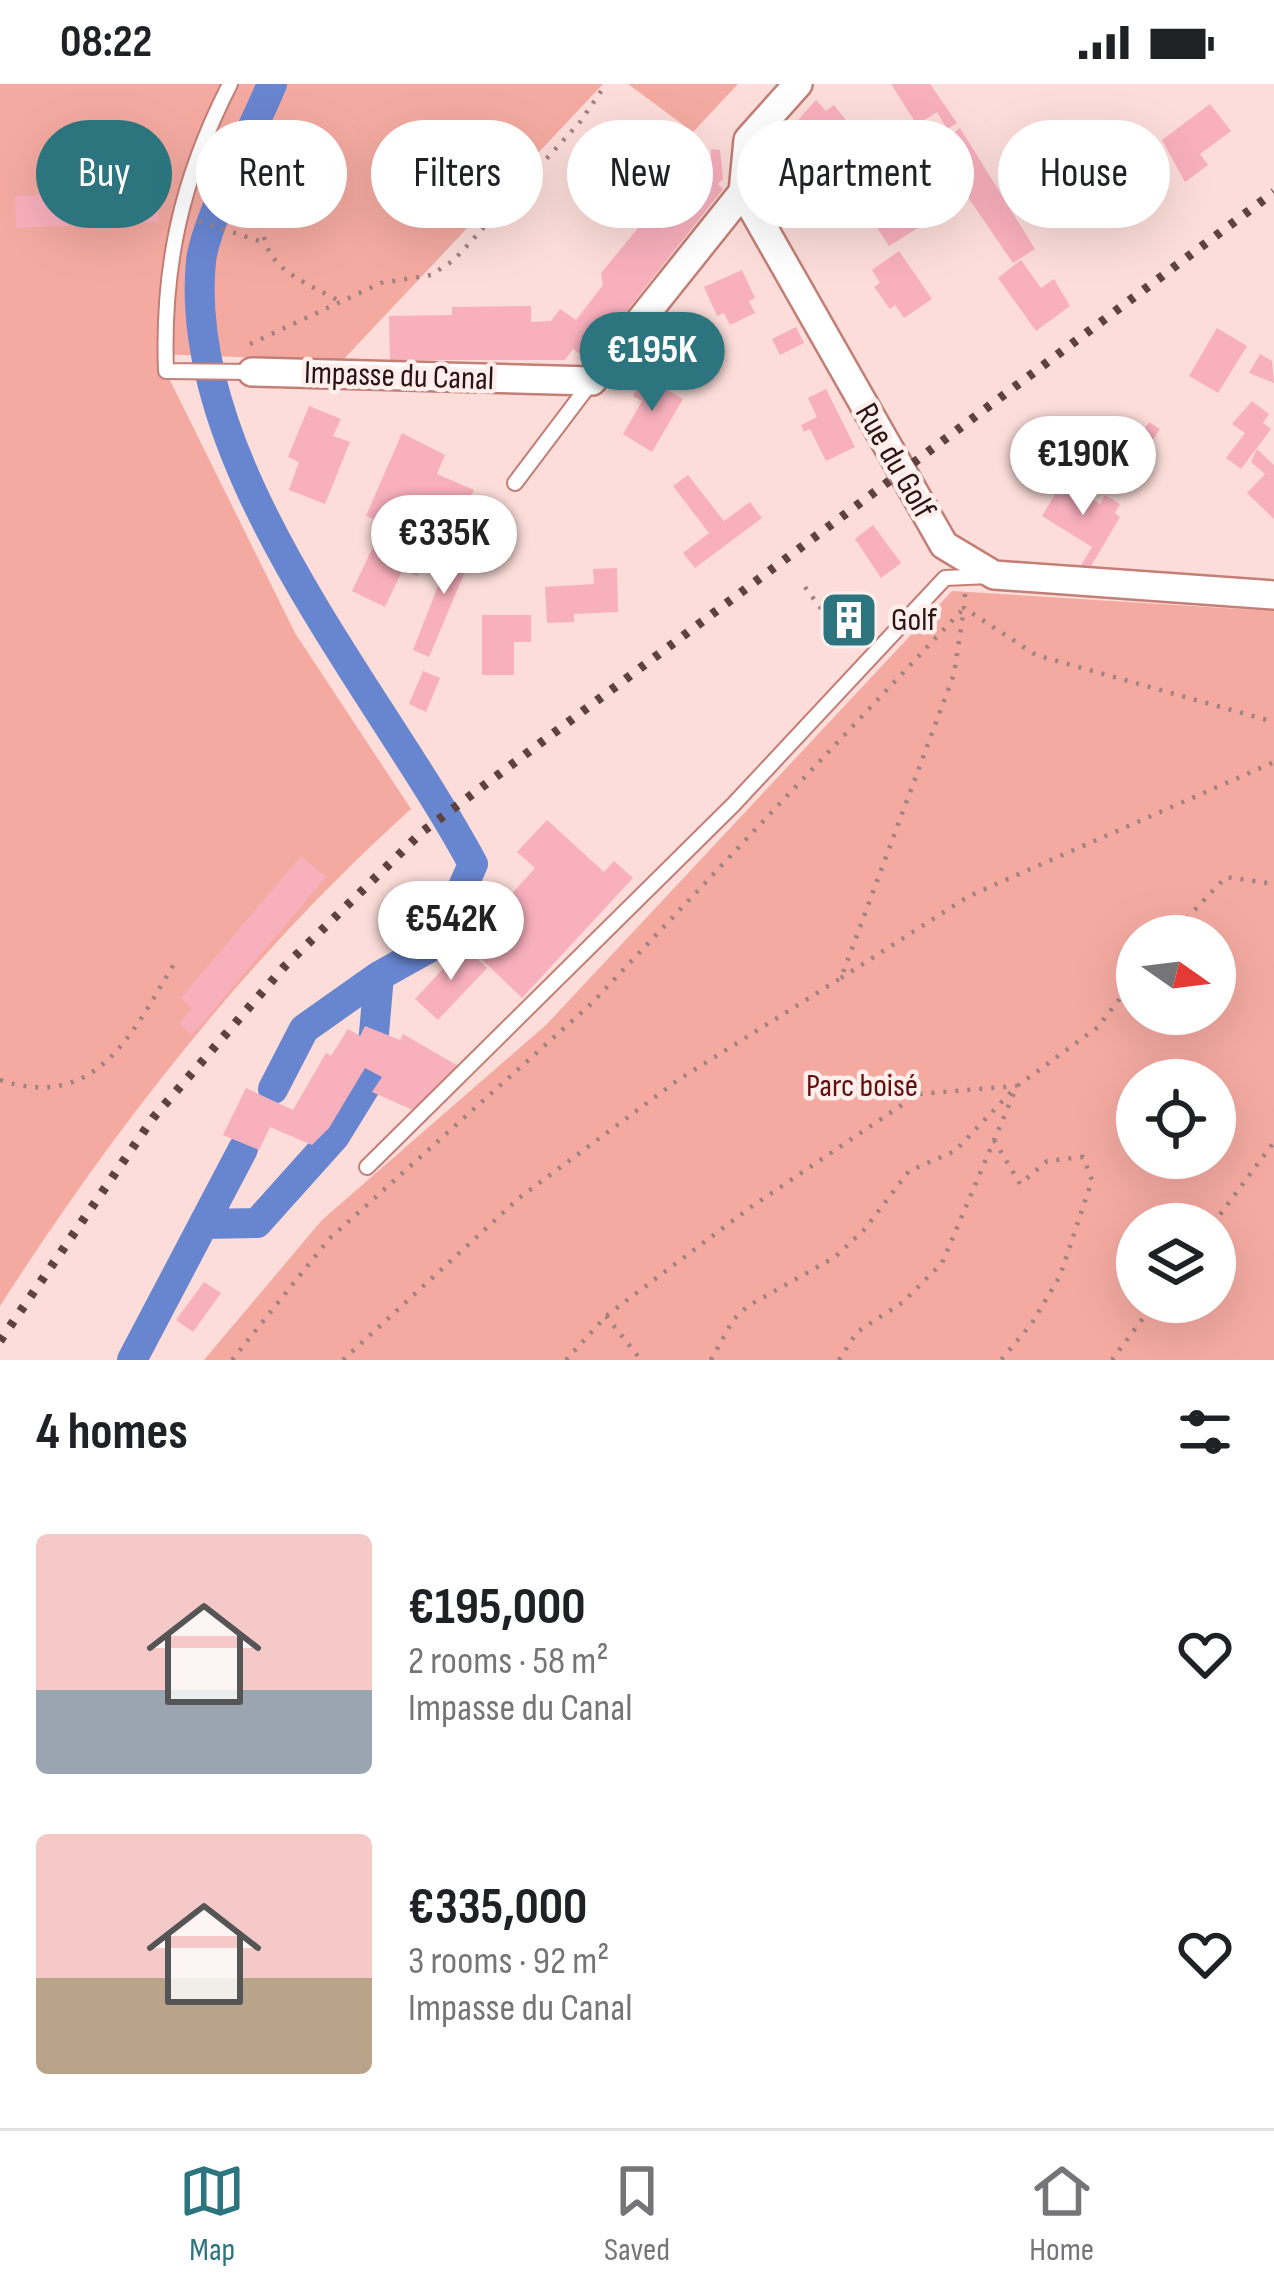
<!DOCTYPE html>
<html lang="en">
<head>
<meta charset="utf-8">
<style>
	body { margin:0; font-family:"Sofia Sans Condensed",sans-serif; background:#f6f6f6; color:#202124; height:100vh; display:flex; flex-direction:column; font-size:45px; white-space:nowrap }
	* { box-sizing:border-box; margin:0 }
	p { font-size:39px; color:#757577 }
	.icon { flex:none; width:66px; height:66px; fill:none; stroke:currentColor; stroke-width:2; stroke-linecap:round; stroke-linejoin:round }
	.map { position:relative; height:1276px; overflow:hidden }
	.details { display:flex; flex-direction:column; background:#fff; flex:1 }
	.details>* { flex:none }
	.guide { position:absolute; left:36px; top:36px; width:1203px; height:108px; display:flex; gap:24px }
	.needle { width:78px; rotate:104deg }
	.controls { position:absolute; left:1116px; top:831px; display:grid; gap:24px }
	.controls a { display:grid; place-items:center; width:120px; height:120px; border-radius:50%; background:#fff; box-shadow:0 12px 48px #0002; font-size:60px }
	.price { position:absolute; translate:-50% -102px; padding:0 27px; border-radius:42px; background:#fff; color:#222; font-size:39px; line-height:78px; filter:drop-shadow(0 3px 6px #0008) }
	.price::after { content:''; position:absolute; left:50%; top:72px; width:36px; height:27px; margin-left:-18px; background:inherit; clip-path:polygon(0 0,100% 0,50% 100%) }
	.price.selected { background:#2d757e; color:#fff }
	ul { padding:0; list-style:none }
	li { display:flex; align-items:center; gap:36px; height:300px; padding:0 36px }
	li span { display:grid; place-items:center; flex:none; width:336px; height:240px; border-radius:12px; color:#555 }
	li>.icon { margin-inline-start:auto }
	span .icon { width:144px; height:144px; fill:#fffc; stroke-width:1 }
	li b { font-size:51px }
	h2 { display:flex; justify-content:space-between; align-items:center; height:144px; padding:0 36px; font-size:51px }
	.chip { padding:0 42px; border-radius:54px; background:#fff; box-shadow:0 12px 48px #0002; font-size:42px; line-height:108px }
	.chip.selected { background:#2d757e; color:#fff }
	.status { display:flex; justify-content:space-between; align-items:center; height:84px; padding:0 60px; background:#fff; direction:ltr }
	.status svg { height:33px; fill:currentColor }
	.tabs { display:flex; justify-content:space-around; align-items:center; height:168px; border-top:3px solid #e0e0e0; background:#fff; font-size:33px; color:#757577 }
	.tabs a { display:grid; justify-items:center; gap:6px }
	.tabs .selected { color:#2d757e }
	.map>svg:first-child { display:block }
	.green { fill:#f4aaa1; fill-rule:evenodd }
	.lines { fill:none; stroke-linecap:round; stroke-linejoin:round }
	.canal { stroke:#6885d0; stroke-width:30 }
	.building { fill:#f9b0bd }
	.service-casing { stroke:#c37e76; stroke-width:18 }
	.minor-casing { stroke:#c37e76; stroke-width:32 }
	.path { stroke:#a08380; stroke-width:4.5; stroke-dasharray:3 9; stroke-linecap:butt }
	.service { stroke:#fff; stroke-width:14 }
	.minor { stroke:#fff; stroke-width:27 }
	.rail { stroke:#5d423f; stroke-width:9; stroke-dasharray:6 12; stroke-linecap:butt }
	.labels { text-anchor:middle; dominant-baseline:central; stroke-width:9; stroke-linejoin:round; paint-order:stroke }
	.street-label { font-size:33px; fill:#2c1210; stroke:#feeeec }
	.poi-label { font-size:33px; fill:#2c1210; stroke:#feeeec; text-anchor:start }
	.park-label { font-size:33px; fill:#640f0e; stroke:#feeeec }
</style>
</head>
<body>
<div class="status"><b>08:22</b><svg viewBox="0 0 49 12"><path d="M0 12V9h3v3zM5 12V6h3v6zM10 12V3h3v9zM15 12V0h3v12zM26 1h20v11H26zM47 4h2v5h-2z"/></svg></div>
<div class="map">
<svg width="1274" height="1276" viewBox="0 0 1274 1276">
	<rect width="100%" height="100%" fill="#fcddd9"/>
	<path class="green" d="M0 0H603L342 277 157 270 295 549 411 725C250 870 117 1040 0 1222Z
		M628 0H738L693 48Z
		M952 507 1274 527V1276H204L322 1136 546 941ZM1137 852H1215V930H1137ZM1137 996H1215V1074H1137ZM1137 1140H1215V1218H1137Z"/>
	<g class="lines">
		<path class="canal" d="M272 0C255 41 205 139 201 177 181 381 380 607 473 780L438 859 379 892 304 945 273 1005
			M204 1140 257 1139 335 1052 370 995 379 892
			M132 1276 243 1065"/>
	</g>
	<path class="building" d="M891 0H930L957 39 947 45 937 28 917 41Z
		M816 16 826 27 834 21 848 39 842 45 867 74 900 52 922 86 891 105 894 110 903 104 926 139 889 162 871 135 887 125 879 113 843 136 823 107 851 88 840 71 831 67 806 92 775 62Z
		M1210 20 1231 47 1200 70 1208 81 1185 98 1162 56Z
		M960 44 1035 165 1013 179 963 106 969 102 940 59Z
		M711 65 720 66 723 95 718 100 723 105 588 276 573 265 565 276H390L389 232 452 231V223L531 222V238L551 237 560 225 576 236 603 201 601 189 695 75 711 79Z
		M71 110V123L158 119 159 138 16 144 15 112Z
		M899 167 932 215 904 234 895 221 890 225 874 203 880 199 872 186Z
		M1021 176 1041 204 1054 195 1070 222 1036 247 998 194Z
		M742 186 755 214 749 217 755 229 730 241 724 229 717 232 704 203Z
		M796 243 804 259 780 271 772 255Z
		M1217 244 1247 262 1218 309 1189 292Z
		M1260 270 1272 277 1274 299 1249 289Z
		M644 293 683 315 652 368 623 350 642 317 633 312Z
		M826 305 855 363 826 377 810 345 804 348 801 341 817 333 808 314Z
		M1252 317 1269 330 1263 339 1271 345 1241 385 1226 374 1245 349 1232 340Z
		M309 322 341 335 333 352 350 358 325 420 289 406 299 378 288 373Z
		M1149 338 1160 345 1135 384 1124 378Z
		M402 349 445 371 437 390 474 406 461 437 406 414 399 446 366 432Z
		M1257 365 1274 381V435L1247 409 1265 390 1251 378Z
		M688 391 724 437 750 418 762 434 695 484 683 469 709 449 673 402Z
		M1063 397 1100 420 1105 411 1120 420 1115 429 1120 433 1090 484 1080 483 1092 463 1042 432Z
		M873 441 901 479 881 494 855 455Z
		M456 456 475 464 429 573 413 566Z
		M406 460 427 470 417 492 403 485 385 523 352 507 374 461 399 473Z
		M617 484 618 528 574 530V538L547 539 545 503 594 500 593 485Z
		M847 522 863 542 851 550 836 530Z
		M482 531H531V558H514V591H482Z
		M423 587 440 594 426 628 409 620Z
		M547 736 604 788 614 777 633 794 522 914 466 860 535 784 517 768Z
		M301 772 326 793 192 951 179 940 192 924 181 914Z
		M464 862 487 884 438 936 415 915Z
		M365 942 400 956 403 950 460 983 415 1027 372 1008 382 993 365 984 329 1044 312 1061 270 1043 259 1066 223 1051 246 1004 293 1026 326 969 331 972 348 945 360 952Z
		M204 1198 221 1209 193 1248 176 1236Z"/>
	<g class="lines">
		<defs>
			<path id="service" d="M230 0C182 94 162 181 166 287L252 288
				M515 399 592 297
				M367 1083 733 721 945 494 989 492"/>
			<path id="minor" d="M798 0 748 56 743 108 944 461 994 491 1274 511
				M252 288 592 297 743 108"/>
		</defs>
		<use href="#service" class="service-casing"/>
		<use href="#minor" class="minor-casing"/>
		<path class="path" d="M264 129C256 183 300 195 341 218
			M199 137 262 158
			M250 260 381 199 431 191 454 176 580 38 606 0
			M805 503 851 565
			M965 510 964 524 1036 571 1274 638
			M1170 852 1226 793 1274 800
			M841 894 969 812 1274 678
			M0 996C96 1028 132 950 174 880
			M994 1056 1020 1100 1047 1077 1083 1073 1092 1096 1060 1192 1032 1239 1001 1276
			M1213 1140 1274 1058
			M606 1232 641 1276
			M232 1276 329 1155 592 919 964 524
			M343 1276 519 1114 678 996 841 894 954 590 964 525
			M566 1276 606 1232 751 1123 918 1010 1017 1002
			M711 1276 733 1236 748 1222 835 1173 864 1146 909 1087 955 1067 1013 1006
			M839 1276 857 1248 903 1218 942 1179 1017 1002 1098 943 1137 892
			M1112 1276 1155 1218"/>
		<use href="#service" class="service"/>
		<use href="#minor" class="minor"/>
		<path class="rail" d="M0 1257 153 1034 284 883 422 748 1274 108"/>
	</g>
	<defs>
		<symbol id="building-square" viewBox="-11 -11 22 22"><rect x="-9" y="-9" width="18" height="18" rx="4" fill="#2d757e" stroke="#feeeec"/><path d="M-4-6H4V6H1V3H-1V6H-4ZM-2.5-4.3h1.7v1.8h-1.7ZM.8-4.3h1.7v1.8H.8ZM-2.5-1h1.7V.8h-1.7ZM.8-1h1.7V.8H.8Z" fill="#fff"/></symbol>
	</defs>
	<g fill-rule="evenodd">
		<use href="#building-square" x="816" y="503" width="66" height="66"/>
	</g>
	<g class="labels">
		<g class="street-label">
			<text transform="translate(399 292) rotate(2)">Impasse du Canal</text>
			<text transform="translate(895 377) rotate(60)">Rue du Golf</text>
		</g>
		<g class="poi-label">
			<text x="891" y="536">Golf</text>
		</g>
		<g class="park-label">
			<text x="862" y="1002">Parc boisé</text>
		</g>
	</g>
</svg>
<div class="controls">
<a><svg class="needle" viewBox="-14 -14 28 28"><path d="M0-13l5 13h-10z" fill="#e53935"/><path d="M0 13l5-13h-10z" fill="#757577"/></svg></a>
<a><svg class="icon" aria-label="locate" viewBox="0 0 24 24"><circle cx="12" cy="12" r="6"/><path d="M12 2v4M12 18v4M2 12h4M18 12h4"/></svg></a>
<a><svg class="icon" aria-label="layers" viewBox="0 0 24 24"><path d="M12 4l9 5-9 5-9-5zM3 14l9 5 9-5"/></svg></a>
</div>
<b class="price selected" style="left:652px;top:330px">€195K</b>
<b class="price" style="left:1083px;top:434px">€190K</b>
<b class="price" style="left:444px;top:513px">€335K</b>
<b class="price" style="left:451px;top:899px">€542K</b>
<div class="guide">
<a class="chip selected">Buy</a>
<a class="chip">Rent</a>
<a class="chip">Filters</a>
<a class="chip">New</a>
<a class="chip">Apartment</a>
<a class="chip">House</a>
</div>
</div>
<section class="details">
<h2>4 homes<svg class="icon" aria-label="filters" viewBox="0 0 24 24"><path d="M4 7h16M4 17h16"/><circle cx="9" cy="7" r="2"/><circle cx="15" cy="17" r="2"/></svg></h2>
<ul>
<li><span style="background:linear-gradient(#f6c9c9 65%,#9aa5b1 0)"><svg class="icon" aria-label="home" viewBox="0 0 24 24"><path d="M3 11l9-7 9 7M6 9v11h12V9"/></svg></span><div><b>€195,000</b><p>2 rooms · 58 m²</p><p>Impasse du Canal</p></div><svg class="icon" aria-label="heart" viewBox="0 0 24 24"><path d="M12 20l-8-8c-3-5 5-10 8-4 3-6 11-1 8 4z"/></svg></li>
<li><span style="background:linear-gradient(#f6c9c9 60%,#b9a48a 0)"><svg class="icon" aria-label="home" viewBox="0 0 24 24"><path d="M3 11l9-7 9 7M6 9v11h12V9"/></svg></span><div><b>€335,000</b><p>3 rooms · 92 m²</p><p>Impasse du Canal</p></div><svg class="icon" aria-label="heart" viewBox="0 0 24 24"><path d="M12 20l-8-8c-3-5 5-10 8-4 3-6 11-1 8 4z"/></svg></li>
</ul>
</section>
<nav class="tabs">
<a class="selected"><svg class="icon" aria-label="map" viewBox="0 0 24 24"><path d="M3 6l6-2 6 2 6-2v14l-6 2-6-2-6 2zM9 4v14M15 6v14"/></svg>Map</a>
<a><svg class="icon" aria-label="saved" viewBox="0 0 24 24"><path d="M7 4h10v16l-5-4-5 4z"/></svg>Saved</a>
<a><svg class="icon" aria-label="home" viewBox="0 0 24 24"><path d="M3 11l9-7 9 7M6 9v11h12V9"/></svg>Home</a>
</nav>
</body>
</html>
